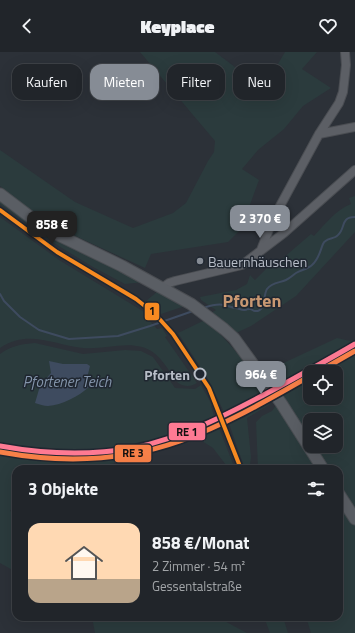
<!DOCTYPE html>
<html lang="de">
<head>
<meta charset="utf-8">
<style>
	body { margin:0; font-family:"Titillium Web",sans-serif; background:#2d3136; color:#f1f3f6; height:100vh; display:flex; flex-direction:column; font-size:15px; white-space:nowrap }
	* { box-sizing:border-box; margin:0 }
	p { font-size:13px; color:#a2a5a8 }
	.icon { flex:none; width:22px; height:22px; fill:none; stroke:currentColor; stroke-width:2; stroke-linecap:round; stroke-linejoin:round }
	.map { position:relative; flex:1; overflow:hidden }
	.side { position:absolute; left:12px; top:413px; width:331px; height:156px; display:flex; flex-direction:column; background:#21252a; border-radius:12px; box-shadow:0 4px 16px #0002,0 0 0 1px #3e4247 }
	.side>* { flex:none }
	.top-card { position:absolute; left:12px; top:12px; width:331px; height:36px; display:flex; gap:8px }
	.fabs { position:absolute; left:303px; top:313px; display:grid; gap:8px }
	.fabs a { display:grid; place-items:center; width:40px; height:40px; border-radius:8px; background:#21252a; box-shadow:0 4px 16px #0002,0 0 0 1px #3e4247; font-size:20px }
	.price { position:absolute; translate:-50% -34px; padding:0 9px; border-radius:8px; background:#868c95; color:#fff; font-size:13px; line-height:26px; filter:drop-shadow(0 1px 2px #0008) }
	.price::after { content:''; position:absolute; left:50%; top:24px; width:12px; height:9px; margin-left:-6px; background:inherit; clip-path:polygon(0 0,100% 0,50% 100%) }
	.price.active { background:#222; color:#fff }
	ul { padding:0; list-style:none }
	li { display:flex; align-items:center; gap:12px; height:100px; padding:0 16px }
	li+li { border-top:1px solid #3e4247 }
	li span { display:grid; place-items:center; flex:none; width:112px; height:80px; border-radius:12px; color:#555 }
	li>.icon { margin-inline-start:auto }
	span .icon { width:48px; height:48px; fill:#fffc; stroke-width:1 }
	li b { font-size:17px }
	h2 { display:flex; justify-content:space-between; align-items:center; height:48px; padding:0 16px; font-size:17px }
	.pill { padding:0 14px; border-radius:12px; background:#21252a; box-shadow:0 4px 16px #0002,0 0 0 1px #3e4247; font-size:14px; line-height:36px }
	.pill.active { background:#868c95; color:#fff }
	header { display:flex; justify-content:space-between; align-items:center; height:52px; padding:0 16px; background:#21252a; font-size:18px; font-weight:800 }
	.map>svg:first-child { display:block }
	.green { fill:#2b3b3d; fill-rule:evenodd }
	.water { fill:#3e4b5f }
	.lines { fill:none; stroke-linecap:round; stroke-linejoin:round }
	.stream { stroke:#3e4b5f; stroke-width:2 }
	.minor-casing { stroke:#4a4d52; stroke-width:10 }
	.secondary-casing { stroke:#4a4d52; stroke-width:13 }
	.minor { stroke:#5c5f65; stroke-width:8 }
	.secondary { stroke:#5a5e64; stroke-width:11 }
	.rail-1-casing { stroke:#202731; stroke-width:8 }
	.rail-2-casing { stroke:#202731; stroke-width:8 }
	.rail-1 { stroke:#fe7a93; stroke-width:5 }
	.rail-2 { stroke:#f78048; stroke-width:5 }
	.tram-1-casing { stroke:#202731; stroke-width:7 }
	.tram-1 { stroke:#f78a21; stroke-width:4 }
	.poi-dot { fill:#868c95; stroke:#202731; stroke-width:1.5 }
	.stop-dot { fill:#202731; stroke:#b7bdc7; stroke-width:2 }
	.labels { text-anchor:middle; dominant-baseline:central; stroke-width:3; stroke-linejoin:round; paint-order:stroke }
	.poi-label { font-size:14px; fill:#b7bdc7; stroke:#202731; text-anchor:start }
	.stop-label { font-size:14px; font-weight:bold; fill:#b7bdc7; stroke:#202731; text-anchor:end }
	.water-label { font-size:15px; font-style:italic; fill:#8394aa; stroke:#202731 }
	.district-label { font-size:18px; font-weight:bold; fill:#c89872; stroke:#202731 }
	.line-badge { stroke:#202731; stroke-width:1.5 }
	.pale-badge-label { font-size:11px; text-anchor:middle; font-weight:bold; fill:#111 }
</style>
</head>
<body>
<header><svg class="icon" aria-label="back" viewBox="0 0 24 24"><path d="M15 5l-7 7 7 7"/></svg>Keyplace<svg class="icon" aria-label="heart" viewBox="0 0 24 24"><path d="M12 20l-8-8c-3-5 5-10 8-4 3-6 11-1 8 4z"/></svg></header>
<div class="map">
<svg width="355" height="581" viewBox="0 0 355 581">
	<rect width="100%" height="100%" fill="#2c3138"/>
	<path class="green" d="M140 0H215L255 30 275 17 285 0H317L302 17 331 36 303 54 284 77 258 98 242 117 259 128 241 177 228 190 151 202 145 216 45 170 0 134V98L75 150 133 176 173 161 186 151 208 109 214 100 215 89Z
		M355 144V180L296 244 251 274 236 281 211 261 216 258 201 248 200 245 236 238 247 232 250 223 255 228 272 211 282 207 311 182 314 184C325 172 336 158 351 152L349 146Z
		M0 145 145 230 125 232 93 215 49 188 0 152Z
		M0 165 59 208 146 261 153 266 149 268 157 277 162 276 167 284 165 285 197 331C191 335 184 335 178 331 168 318 159 299 142 295 123 290 102 298 83 296 53 293 29 277 0 296Z
		M158 239 185 254 161 262 146 249Z
		M205 268C228 288 245 310 263 334L260 341 224 360 207 325 178 281Z
		M337 286 355 290 273 334 268 322 270 320 277 314Z
		M35 291 83 302 125 298 141 299 153 305 175 336 195 337 201 333 212 353 211 354 214 364C168 386 116 402 64 399 43 397 21 395 0 391V302C11 294 21 292 35 291Z
		M355 303V581H311L306 565H339V417H258L256 370 262 364 272 359 286 339 310 327V346H336V320H323ZM310 368H336V394H310Z
		M270 343 272 348 269 353 247 366 251 405 250 413 245 417 227 366Z
		M217 371 235 417H229L213 396 202 389H194L164 398 103 414 74 415 36 413 35 417H16V449L10 459 16 461V520L0 511V398C80 414 144 405 217 371Z
		M92 565H217L247 581H95Z
		M264 565H283L288 581H270Z"/>
	<path class="water" d="M49 309 63 312H87L90 314 87 326 89 335C79 344 62 353 48 354 44 354 39 352 35 351L40 334 51 321Z"/>
	<g class="lines">
		<path class="stream" d="M0 242 4 249 20 265 39 278 69 287 118 284 150 274 193 259
			M203 256C209 254 217 251 224 253 228 254 231 255 235 256 238 256 241 258 244 258 249 258 244 257 250 257 252 257 253 259 255 259 266 260 263 243 267 237 272 230 280 231 286 228 290 226 293 223 296 221 301 218 308 217 312 213 319 207 320 199 323 192 326 185 334 188 338 183 346 176 340 165 355 165"/>
		<defs>
			<path id="minor" d="M319 82 355 75
				M261 198 273 167 319 82 339 51 343 40 346 13 345 0
				M162 236 169 231 175 229 242 213 284 181 355 118"/>
			<path id="secondary" d="M0 142 46 177 122 214 191 252 224 277 234 286 281 351 323 417
				M339 442 355 467"/>
		</defs>
		<use href="#minor" class="minor-casing"/>
		<use href="#secondary" class="secondary-casing"/>
		<use href="#minor" class="minor"/>
		<use href="#secondary" class="secondary"/>
		<defs>
			<path id="rail-1" d="M0 394C44 402 88 404 133 396 183 386 228 362 273 338 300 323 328 308 355 292"/>
			<path id="rail-2" d="M318 320 355 299
				M0 400C60 411 121 410 180 389 225 373 268 348 310 324"/>
		</defs>
		<use href="#rail-1" class="rail-1-casing"/>
		<use href="#rail-2" class="rail-2-casing"/>
		<use href="#rail-1" class="rail-1"/>
		<use href="#rail-2" class="rail-2"/>
		<defs>
			<path id="tram-1" d="M0 158 57 200 136 247 155 262 173 282 209 336 241 417"/>
		</defs>
		<use href="#tram-1" class="tram-1-casing"/>
		<use href="#tram-1" class="tram-1"/>
	</g>
	<circle class="poi-dot" cx="200" cy="209" r="4"/>
	<circle class="stop-dot" cx="200" cy="322" r="5.5"/>
	<g class="labels">
		<g class="poi-label">
			<text x="208" y="209">Bauernhäuschen</text>
		</g>
		<g class="stop-label">
			<text x="190" y="322">Pforten</text>
		</g>
		<g class="water-label">
			<text x="67" y="329">Pfortener Teich</text>
		</g>
		<g class="district-label">
			<text x="252" y="248">Pforten</text>
		</g>
	</g>
	<g class="line-badge">
		<rect x="144" y="250" width="16" height="19" rx="4" fill="#f78a21"/>
		<rect x="168" y="370" width="38" height="19" rx="4" fill="#fe7a93"/>
		<rect x="114" y="392" width="38" height="19" rx="4" fill="#f78048"/>
	</g>
	<g class="pale-badge-label">
		<text x="152" y="263">1</text>
		<text x="187" y="384">RE 1</text>
		<text x="133" y="405">RE 3</text>
	</g>
</svg>
<div class="fabs">
<a><svg class="icon" aria-label="locate" viewBox="0 0 24 24"><circle cx="12" cy="12" r="6"/><path d="M12 2v4M12 18v4M2 12h4M18 12h4"/></svg></a>
<a><svg class="icon" aria-label="layers" viewBox="0 0 24 24"><path d="M12 4l9 5-9 5-9-5zM3 14l9 5 9-5"/></svg></a>
</div>
<b class="price" style="left:260px;top:187px">2 370 €</b>
<b class="price active" style="left:52px;top:193px">858 €</b>
<b class="price" style="left:261px;top:343px">964 €</b>
<div class="top-card">
<a class="pill">Kaufen</a>
<a class="pill active">Mieten</a>
<a class="pill">Filter</a>
<a class="pill">Neu</a>
</div>
<section class="side">
<h2>3 Objekte<svg class="icon" aria-label="filters" viewBox="0 0 24 24"><path d="M4 7h16M4 17h16"/><circle cx="9" cy="7" r="2"/><circle cx="15" cy="17" r="2"/></svg></h2>
<ul>
<li><span style="background:linear-gradient(#ffd9b3 70%,#b9a48a 0)"><svg class="icon" aria-label="home" viewBox="0 0 24 24"><path d="M3 11l9-7 9 7M6 9v11h12V9"/></svg></span><div><b>858 €/Monat</b><p>2 Zimmer · 54 m²</p><p>Gessentalstraße</p></div></li>
</ul>
</section>
</div>
</body>
</html>
